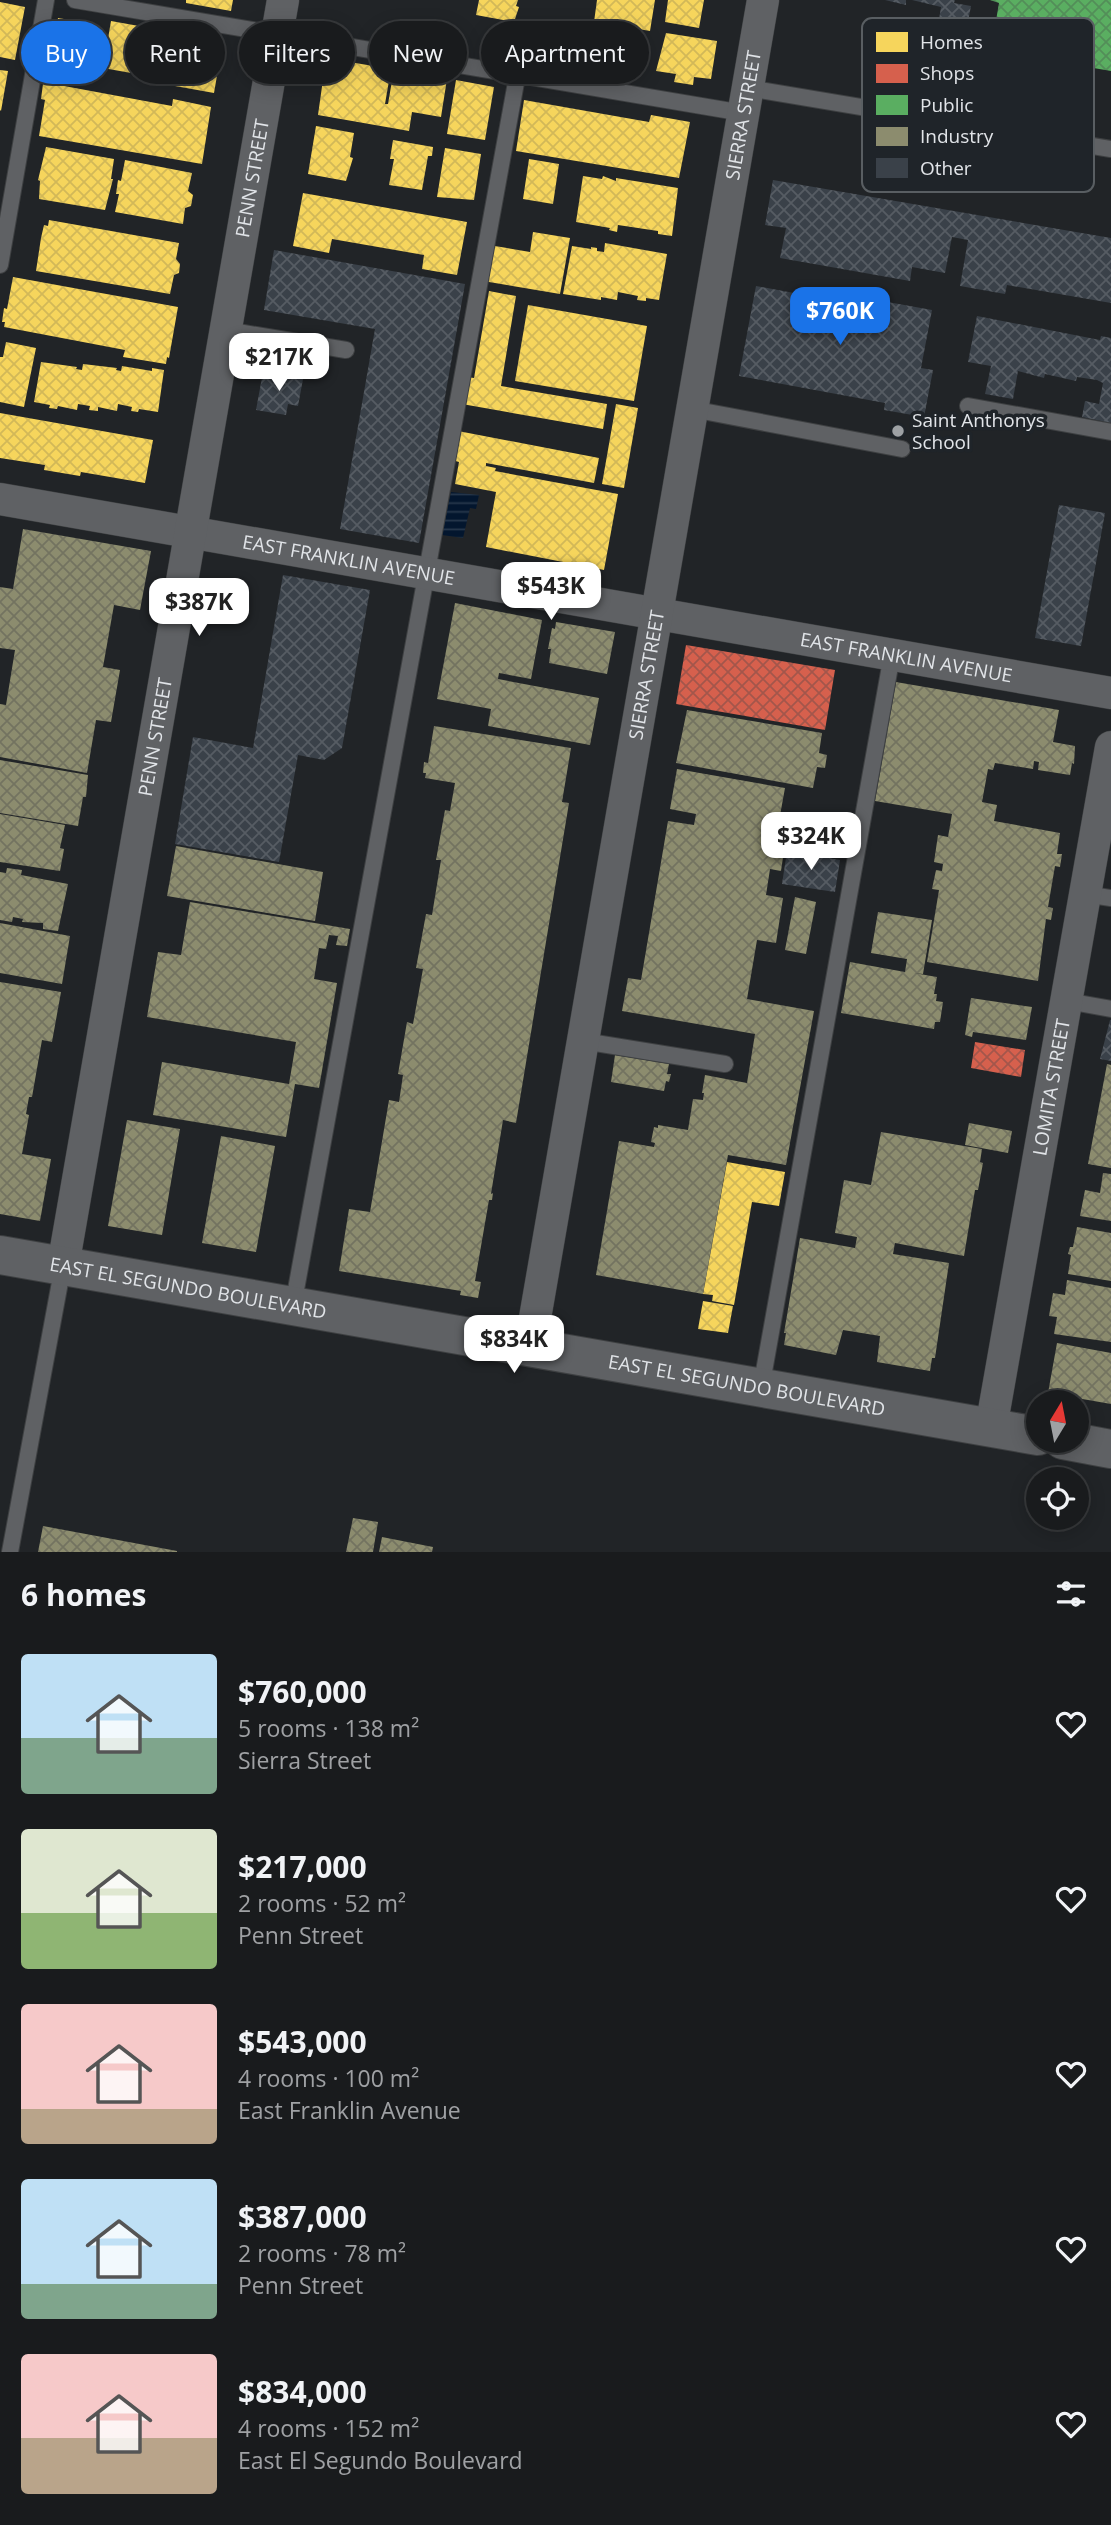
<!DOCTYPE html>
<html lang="en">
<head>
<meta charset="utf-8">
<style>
	body { margin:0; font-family:"Open Sans",sans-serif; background:#26282a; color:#f1f3f6; height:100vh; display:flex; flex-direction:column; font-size:26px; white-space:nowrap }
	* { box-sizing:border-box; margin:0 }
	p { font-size:23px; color:#9fa1a4 }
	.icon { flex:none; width:38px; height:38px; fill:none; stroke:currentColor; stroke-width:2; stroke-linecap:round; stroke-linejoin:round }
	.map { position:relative; height:1552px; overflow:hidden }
	.panel { display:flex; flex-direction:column; background:#191b1d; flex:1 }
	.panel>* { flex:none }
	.banner { position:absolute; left:21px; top:21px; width:700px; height:63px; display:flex; gap:14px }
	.needle { width:46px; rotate:10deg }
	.tools { position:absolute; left:1026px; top:1390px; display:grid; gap:14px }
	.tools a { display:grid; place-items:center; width:63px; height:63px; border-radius:50%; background:#191b1d; box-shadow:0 4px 18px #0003,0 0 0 2px #37393b; font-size:35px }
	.price { position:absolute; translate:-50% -60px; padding:0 16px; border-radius:14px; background:#fff; color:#222; font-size:23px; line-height:46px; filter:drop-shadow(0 2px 4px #0008) }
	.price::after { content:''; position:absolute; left:50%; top:42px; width:21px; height:16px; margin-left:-10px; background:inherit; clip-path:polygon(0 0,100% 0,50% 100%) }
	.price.current { background:#1a73e8; color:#fff }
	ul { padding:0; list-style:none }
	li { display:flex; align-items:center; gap:21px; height:175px; padding:0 21px }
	li span { display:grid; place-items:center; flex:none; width:196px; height:140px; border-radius:7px; color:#555 }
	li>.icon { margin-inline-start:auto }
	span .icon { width:84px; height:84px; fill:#fffc; stroke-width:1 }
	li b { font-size:30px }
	h2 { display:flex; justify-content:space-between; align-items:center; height:84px; padding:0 21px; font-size:30px }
	.chip { padding:0 24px; border-radius:32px; background:#191b1d; box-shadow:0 4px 18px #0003,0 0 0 2px #37393b; font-size:24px; line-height:63px }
	.chip.current { background:#1a73e8; color:#fff }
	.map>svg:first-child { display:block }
	.water { fill:url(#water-rules) }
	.homes { fill:url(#homes-cross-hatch) }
	.shops { fill:url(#shops-cross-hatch) }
	.public { fill:url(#public-cross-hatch) }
	.industry { fill:url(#industry-cross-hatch) }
	.building { fill:url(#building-cross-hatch) }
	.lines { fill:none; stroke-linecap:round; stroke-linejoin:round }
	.lane-casing { stroke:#3e4042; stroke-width:18 }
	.street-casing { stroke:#3e4042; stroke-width:33 }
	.secondary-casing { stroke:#3e4042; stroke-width:40 }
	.lane { stroke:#5f6164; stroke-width:16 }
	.street { stroke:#5f6164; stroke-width:32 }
	.secondary { stroke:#5f6164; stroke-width:38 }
	.poi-dot { fill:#9ea1a4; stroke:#1f2429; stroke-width:2.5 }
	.labels { text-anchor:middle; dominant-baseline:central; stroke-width:7; stroke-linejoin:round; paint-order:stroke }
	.street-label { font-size:19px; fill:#e1e4e8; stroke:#1f2429 }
	.poi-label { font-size:19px; fill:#e1e4e8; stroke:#1f2429; text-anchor:start }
	.key { fill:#1f2429; stroke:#595e62; stroke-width:2 }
	.key-label { font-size:19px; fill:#e1e4e8 }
</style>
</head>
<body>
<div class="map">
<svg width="1111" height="1552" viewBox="0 0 1111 1552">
	<defs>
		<pattern id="water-rules" width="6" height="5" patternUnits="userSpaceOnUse" patternTransform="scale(1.75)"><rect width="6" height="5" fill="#03162e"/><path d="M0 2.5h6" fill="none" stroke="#27384c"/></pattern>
		<pattern id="homes-cross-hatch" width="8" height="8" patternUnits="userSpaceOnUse" patternTransform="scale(1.75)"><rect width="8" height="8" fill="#f6d55c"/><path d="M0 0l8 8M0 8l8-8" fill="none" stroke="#d2b858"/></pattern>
		<pattern id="shops-cross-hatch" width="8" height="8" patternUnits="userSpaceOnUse" patternTransform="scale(1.75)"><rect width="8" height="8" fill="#d6604d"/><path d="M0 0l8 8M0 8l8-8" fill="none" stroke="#a3564b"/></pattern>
		<pattern id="public-cross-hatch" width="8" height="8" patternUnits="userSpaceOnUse" patternTransform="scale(1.75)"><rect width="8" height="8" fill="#5aae61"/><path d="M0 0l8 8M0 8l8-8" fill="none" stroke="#538e59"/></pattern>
		<pattern id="industry-cross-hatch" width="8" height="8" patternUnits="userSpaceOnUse" patternTransform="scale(1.75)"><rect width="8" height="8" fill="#8c8c6e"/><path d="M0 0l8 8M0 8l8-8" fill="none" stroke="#737360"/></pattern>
		<pattern id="building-cross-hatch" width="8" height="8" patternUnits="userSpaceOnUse" patternTransform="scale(1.75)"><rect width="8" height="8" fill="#3a4149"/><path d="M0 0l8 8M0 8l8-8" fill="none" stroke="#565c63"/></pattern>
	</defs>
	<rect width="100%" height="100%" fill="#212427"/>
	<path class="water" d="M451 492 479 495 476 509 470 508 463 538 442 535Z"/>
	<path class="homes" d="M186 0H233L231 11 186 3Z
		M479 0H518L516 6 519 7 514 22 476 15Z
		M597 0H655L650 31 621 26V28L594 22Z
		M668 0H704L699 28 665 22Z
		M0 2 25 7 15 60 0 57Z
		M58 18 93 24 85 73 74 71 73 78 54 74 55 68 49 67Z
		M111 21 223 41 214 93 175 86 176 81 103 68Z
		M527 22 585 31 579 64 522 55Z
		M666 33 717 41 711 79 694 77 693 85 674 82 676 74 656 71Z
		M326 58 391 69 385 104H388L394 69 447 79 441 117 412 112 409 131 318 115Z
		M0 70 8 71 1 111 0 110Z
		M456 80 494 87 485 140 447 134Z
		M48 83 172 106 173 99 211 107 202 164 39 136 45 100 41 99 43 84 47 85Z
		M524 100 649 122 651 115 690 122 679 178 516 151Z
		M316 126 354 133 350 157 353 158 346 181 308 174Z
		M393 140 433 147 432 156H428L422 190 389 185 394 159H390Z
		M46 147 114 159 111 179H113L105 210 39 199 40 181 38 180Z
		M445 148 481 154 474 200 437 197Z
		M529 159 559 164 553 204 523 199Z
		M125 160 192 173 188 191 193 195 191 206 185 208 183 224 115 212 119 194H116L118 180 121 181Z
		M583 176 602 179 603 176 616 181V178L678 188 672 236 658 234V231L618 225 617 232 609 230 610 228 576 222Z
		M303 193 467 222 457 275 422 269 424 255 332 239 329 253 293 246Z
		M49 220 179 243 176 259 180 264 179 273 174 275 170 294 36 271 41 238 44 225 48 226Z
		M533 232 570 238 560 294 483 281 489 245 530 252Z
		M605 243 667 254 659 300 646 298V301L637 300 638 296 618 292 617 300 601 297V300L563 294 572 246 591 249V247L597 248V251L604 252Z
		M13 277 178 307 169 358 167 357 166 364 123 357 125 350 4 327 5 322H2L4 308 7 309Z
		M489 291 516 296 501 386 607 404 603 429 462 404 467 377 474 378Z
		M528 305 647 326 634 401 515 381Z
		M6 342 36 348 24 407 0 402V357H3Z
		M41 362 77 367 76 369 82 370 83 364 117 368 116 370 121 371 122 366 152 371V368L164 370 158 412 139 409 138 412 131 411 132 407 118 404 117 411 98 407V411L89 410 90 406 78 404 77 410 58 406 57 409 49 408 50 405 34 402Z
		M616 404 638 408 624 488 602 484Z
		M0 413 153 440 145 483 81 472 80 476 44 470 45 465 0 458Z
		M458 431 599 458 594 483 486 463V466L496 468 495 471 618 494 604 570 486 547 496 492 455 484 459 462 452 460Z
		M727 1162 785 1172 779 1206 752 1202 734 1305 712 1301 713 1295 703 1294Z
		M703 1301 733 1306 728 1333 698 1329Z"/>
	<path class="shops" d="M686 645 835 670 825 730 676 704Z
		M975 1042 1025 1050 1021 1077 971 1068Z"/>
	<path class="public" d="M990 0H1111V71L1041 59 1040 67 1017 63 1019 55 991 50 999 3Z"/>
	<path class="industry" d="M23 529 151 551 140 610 114 605 103 667 120 670 111 722 96 720 87 773 0 757V704L6 705 15 650 0 648V587L13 589Z
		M455 603 542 620 531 679 499 673 498 679 599 698 590 745 488 726 491 709 437 699Z
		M556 622 615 632 607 674 549 663 551 649H548L552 628 555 629Z
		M896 682 1059 710 1053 742 1075 746 1074 764 1072 763 1070 775 1038 770 1039 762 1034 761 1033 769 995 763 993 770 988 769 982 802 997 805 994 821 1060 833 1057 854H1062L1060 867 1055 866 1048 907 1053 908 1051 920 1046 919 1038 981 927 962 939 890 932 889 936 870 942 871 943 864 934 862 938 835 948 837 952 814 875 801Z
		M687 710 822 733 819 753 827 755 825 768 817 767 813 788 676 763Z
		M434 726 571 748 562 802 569 803 516 1123 503 1120 491 1194 493 1193 492 1200H489L475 1281 481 1282 478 1298 460 1295 461 1291 339 1271 349 1209 370 1212 389 1100 399 1102 403 1075 398 1074 407 1022 413 1024 423 969 416 968 426 914 432 915 441 860H436L445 810 450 811 455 783 425 778 426 773H423L424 762 428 763Z
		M0 760 88 775 86 797H83L78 826 0 813Z
		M677 769 785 788 775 843 785 844 781 871 770 869 766 895 783 898 776 943 757 940 747 999 814 1011 786 1165 728 1155 703 1294 596 1275 619 1141 654 1147 655 1143 651 1142 654 1127 658 1128V1125L688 1130 693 1099 703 1100 704 1093H702L705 1075 747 1083 755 1034 622 1011 628 978 641 980 668 821 694 825 696 814 670 809Z
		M0 814 65 825 60 848 64 849 60 871 0 862Z
		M176 846 323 872 315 921 167 896Z
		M7 868 22 870 21 875 68 884 58 931 43 929V923L22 922 23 919 13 917 12 922 0 920V872L6 873Z
		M795 897 816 902 806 954 785 950Z
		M190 902 350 929 347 946 336 945 338 936 329 935 326 949 319 948 314 979 337 983 319 1088 295 1084 286 1137 153 1115 162 1062 289 1084 296 1042 147 1017 158 952 181 955Z
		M878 912 932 920 923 974 914 973 937 977 934 994H937L936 1001 943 1002 940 1022H935L934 1029 841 1013 850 962 905 972 907 959 871 953Z
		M0 923 70 936 62 984 0 973Z
		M0 982 61 992 52 1042 42 1040 32 1097H29L26 1114 29 1115 22 1154 51 1159 40 1221 0 1214Z
		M971 998 1032 1007 1026 1040 973 1032 972 1037 965 1035Z
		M615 1055 669 1064 667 1074H671L669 1082 666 1081 664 1091 611 1082Z
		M1107 1064 1111 1065V1168L1088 1164Z
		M127 1120 180 1129 162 1235 108 1226Z
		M969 1123 1012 1131 1008 1153 965 1145Z
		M881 1132 982 1149 980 1162 983 1163 978 1190H975L964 1256 895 1243 893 1254 949 1263 935 1358H932L930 1371 877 1362 880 1336 843 1330 836 1355 784 1345 786 1333H784L800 1238 855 1248 857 1237 835 1233 844 1180 871 1185Z
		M221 1136 275 1146 256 1252 202 1243Z
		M1103 1173 1111 1174V1221L1080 1216 1085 1190 1100 1193Z
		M1077 1227 1111 1233V1281L1068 1274 1071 1255 1068 1254 1070 1247H1073Z
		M1067 1280 1111 1288V1342L1054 1334 1057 1317 1049 1316 1053 1293 1065 1295Z
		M1057 1343 1111 1353V1404L1048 1393Z
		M353 1518 378 1522 373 1552H346Z
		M43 1526 177 1551V1552H38Z
		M382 1537 433 1547 432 1552H379Z"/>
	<path class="building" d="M885 0H906V5Z
		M912 0H955L954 3 971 6 965 37 937 32 941 7Z
		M773 180 1111 238V303L1007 285 1005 294 960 286 968 240 952 237 945 273 912 267 910 281 780 258 786 228 765 225Z
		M274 250 465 284 419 543 340 529 375 329 264 310Z
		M756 286 815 297 816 289 932 310 921 368 933 370 924 417 884 410 885 403 739 376Z
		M977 316 1100 340 1101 336 1111 338V423L1082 417 1085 401 1099 404 1103 383 1097 380 1077 377 1076 381 1045 374 1044 378 1018 371 1013 399 985 394 991 366 968 362Z
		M263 372 303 379 298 406 288 404 286 415 256 410Z
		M1059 505 1105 513 1081 646 1035 638Z
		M283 575 370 590 342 748 324 760 298 755 279 862 175 844 193 737 253 748Z
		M787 851 840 860 835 892 782 884Z
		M1110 1020H1111V1061L1100 1059Z"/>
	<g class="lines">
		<defs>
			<path id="lane" d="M75 0 743 113
				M748 88 1111 149
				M0 265 46 0
				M226 330 346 350
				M968 406 1111 432
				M692 409 902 449
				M1085 894 1111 898
				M1067 1001 1111 1009
				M583 1041 725 1064
				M293 1306 517 77
				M761 1388 892 655
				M10 1552 63 1266"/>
			<g id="street">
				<path id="s1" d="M0 499 1111 693"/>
				<path id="s2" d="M63 1266 283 0"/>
				<path id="s3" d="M530 1347 763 0"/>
				<path id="s4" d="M991 1428 1111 747"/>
			</g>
			<g id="secondary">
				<path id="s5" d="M0 1255 1038 1436"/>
				<path d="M1063 1440 1111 1449"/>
			</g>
		</defs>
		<use href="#lane" class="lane-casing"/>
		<use href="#street" class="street-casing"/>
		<use href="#secondary" class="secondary-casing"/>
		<use href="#lane" class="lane"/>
		<use href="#street" class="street"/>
		<use href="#secondary" class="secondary"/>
	</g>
	<circle class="poi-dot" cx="898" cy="431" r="7"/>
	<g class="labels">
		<g class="street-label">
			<text stroke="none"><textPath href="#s3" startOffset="1250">SIERRA STREET</textPath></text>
			<text stroke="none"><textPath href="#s2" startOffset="1104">PENN STREET</textPath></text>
			<text stroke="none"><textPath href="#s1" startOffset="354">EAST FRANKLIN AVENUE</textPath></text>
			<text stroke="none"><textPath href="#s1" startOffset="920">EAST FRANKLIN AVENUE</textPath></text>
			<text stroke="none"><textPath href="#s3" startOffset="682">SIERRA STREET</textPath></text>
			<text stroke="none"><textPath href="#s2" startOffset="537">PENN STREET</textPath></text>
			<text stroke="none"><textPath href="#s4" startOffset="346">LOMITA STREET</textPath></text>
			<text stroke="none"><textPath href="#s5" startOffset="191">EAST EL SEGUNDO BOULEVARD</textPath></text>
			<text stroke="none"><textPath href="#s5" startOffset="758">EAST EL SEGUNDO BOULEVARD</textPath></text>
		</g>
		<g class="poi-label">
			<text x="912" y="420">Saint Anthonys<tspan x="912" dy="22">School</tspan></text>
		</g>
	</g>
	<rect x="862" y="18" width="232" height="174" rx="10" class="key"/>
	<rect x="876" y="32" width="32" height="20" fill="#f6d55c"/>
	<rect x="876" y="64" width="32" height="19" fill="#d6604d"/>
	<rect x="876" y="95" width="32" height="20" fill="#5aae61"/>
	<rect x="876" y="127" width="32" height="19" fill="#8c8c6e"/>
	<rect x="876" y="158" width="32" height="20" fill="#3a4149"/>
	<g class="key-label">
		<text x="920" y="49">Homes</text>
		<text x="920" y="80">Shops</text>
		<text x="920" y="112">Public</text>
		<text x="920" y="143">Industry</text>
		<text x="920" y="175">Other</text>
	</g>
</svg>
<div class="tools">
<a><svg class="needle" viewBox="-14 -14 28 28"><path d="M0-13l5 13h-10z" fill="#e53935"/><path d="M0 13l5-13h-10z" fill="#9fa1a4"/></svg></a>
<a><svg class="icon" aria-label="locate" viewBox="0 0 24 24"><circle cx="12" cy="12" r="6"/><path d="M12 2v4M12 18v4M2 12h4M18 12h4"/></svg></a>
</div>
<b class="price current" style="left:840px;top:347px">$760K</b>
<b class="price" style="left:279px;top:393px">$217K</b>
<b class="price" style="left:551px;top:622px">$543K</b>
<b class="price" style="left:199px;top:638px">$387K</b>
<b class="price" style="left:811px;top:872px">$324K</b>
<b class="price" style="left:514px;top:1375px">$834K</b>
<div class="banner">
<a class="chip current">Buy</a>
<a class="chip">Rent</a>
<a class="chip">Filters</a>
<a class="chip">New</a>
<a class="chip">Apartment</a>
</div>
</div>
<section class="panel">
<h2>6 homes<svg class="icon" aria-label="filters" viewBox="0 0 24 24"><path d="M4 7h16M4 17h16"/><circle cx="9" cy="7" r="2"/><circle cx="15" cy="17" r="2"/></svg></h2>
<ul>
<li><span style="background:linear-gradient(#bfe0f5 60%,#7fa58c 0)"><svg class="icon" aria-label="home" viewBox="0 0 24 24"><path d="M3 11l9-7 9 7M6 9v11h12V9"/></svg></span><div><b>$760,000</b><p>5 rooms · 138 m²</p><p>Sierra Street</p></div><svg class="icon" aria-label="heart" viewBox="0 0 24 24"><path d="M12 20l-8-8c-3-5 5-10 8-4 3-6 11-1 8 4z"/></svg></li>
<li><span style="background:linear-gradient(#dfe7d0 60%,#8fb573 0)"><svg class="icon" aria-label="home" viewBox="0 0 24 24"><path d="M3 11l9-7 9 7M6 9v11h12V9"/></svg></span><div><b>$217,000</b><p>2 rooms · 52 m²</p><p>Penn Street</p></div><svg class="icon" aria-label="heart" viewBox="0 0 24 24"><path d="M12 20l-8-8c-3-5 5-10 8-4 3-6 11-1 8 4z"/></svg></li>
<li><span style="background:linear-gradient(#f6c9c9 75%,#b9a48a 0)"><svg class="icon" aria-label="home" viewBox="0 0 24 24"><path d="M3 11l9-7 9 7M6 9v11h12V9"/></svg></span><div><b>$543,000</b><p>4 rooms · 100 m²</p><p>East Franklin Avenue</p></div><svg class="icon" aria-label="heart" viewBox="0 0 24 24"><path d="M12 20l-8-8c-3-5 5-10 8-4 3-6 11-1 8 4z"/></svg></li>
<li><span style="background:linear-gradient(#bfe0f5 75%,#7fa58c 0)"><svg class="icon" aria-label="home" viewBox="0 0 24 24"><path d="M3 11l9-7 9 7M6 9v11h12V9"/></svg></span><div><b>$387,000</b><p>2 rooms · 78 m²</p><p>Penn Street</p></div><svg class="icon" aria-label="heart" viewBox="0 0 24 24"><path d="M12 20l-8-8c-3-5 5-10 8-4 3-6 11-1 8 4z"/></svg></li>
<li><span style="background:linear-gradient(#f6c9c9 60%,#b9a48a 0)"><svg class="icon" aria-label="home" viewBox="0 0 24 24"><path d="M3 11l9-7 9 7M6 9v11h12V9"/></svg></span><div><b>$834,000</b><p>4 rooms · 152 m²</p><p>East El Segundo Boulevard</p></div><svg class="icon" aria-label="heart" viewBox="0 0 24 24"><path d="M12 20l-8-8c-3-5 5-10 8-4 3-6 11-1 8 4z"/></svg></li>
</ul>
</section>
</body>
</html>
